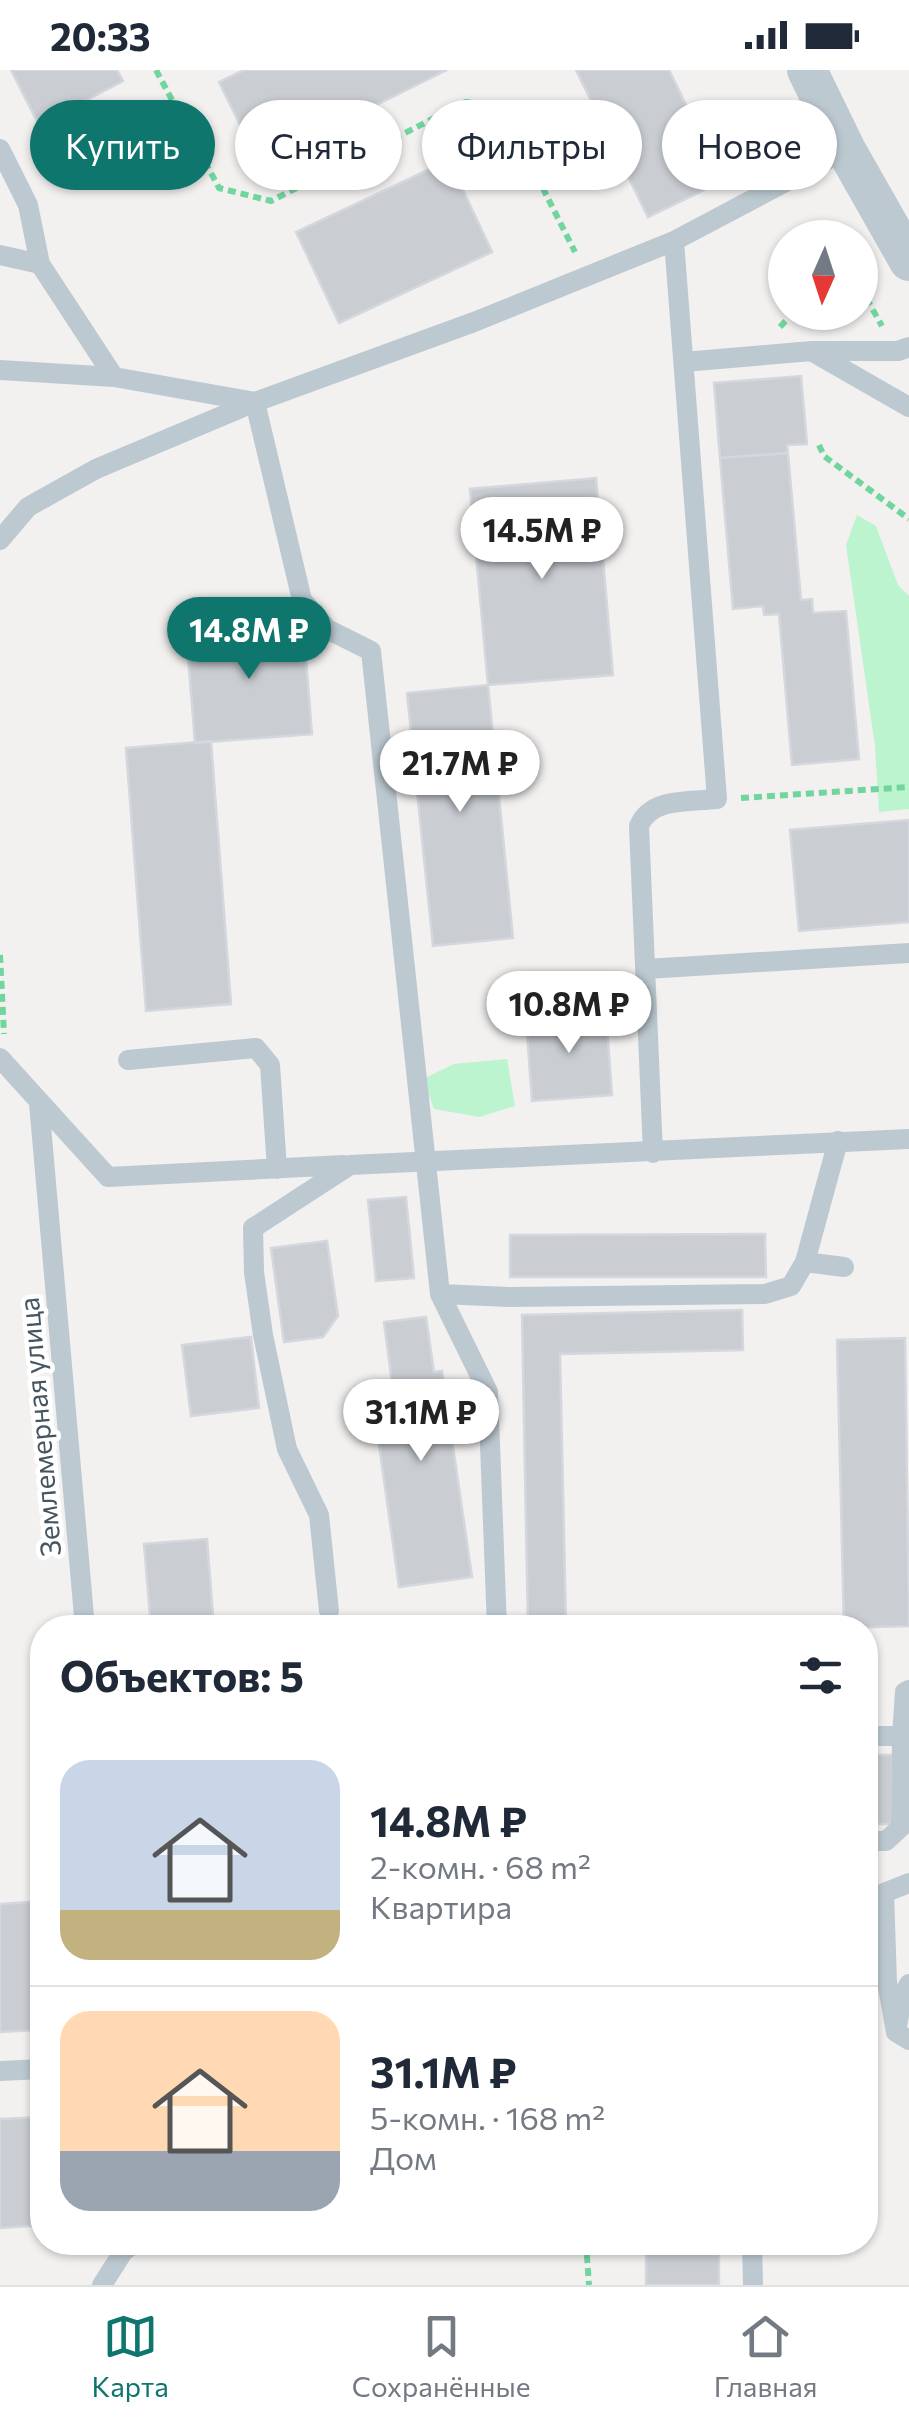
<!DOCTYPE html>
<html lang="ru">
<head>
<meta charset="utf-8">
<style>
	body { margin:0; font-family:Commissioner,sans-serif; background:#f6f6f7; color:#1f2937; height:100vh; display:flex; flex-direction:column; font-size:38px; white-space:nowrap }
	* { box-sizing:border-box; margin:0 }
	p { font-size:32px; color:#747a83 }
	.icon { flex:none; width:55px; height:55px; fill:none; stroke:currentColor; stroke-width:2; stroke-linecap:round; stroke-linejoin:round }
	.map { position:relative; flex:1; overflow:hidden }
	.panel { position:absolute; left:30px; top:1545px; width:848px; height:640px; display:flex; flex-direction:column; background:#fff; border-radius:40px; box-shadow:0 2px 8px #0004 }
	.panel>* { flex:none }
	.banner { position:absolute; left:30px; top:30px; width:850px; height:90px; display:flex; gap:20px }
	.needle { width:65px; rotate:183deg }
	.controls { position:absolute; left:768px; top:150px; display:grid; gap:20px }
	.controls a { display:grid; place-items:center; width:110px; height:110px; border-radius:50%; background:#fff; box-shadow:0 2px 8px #0004; font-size:50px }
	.price { position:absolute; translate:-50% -85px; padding:0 22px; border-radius:35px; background:#fff; color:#222; font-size:32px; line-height:65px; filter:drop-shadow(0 2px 5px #0008) }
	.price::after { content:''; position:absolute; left:50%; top:60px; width:30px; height:22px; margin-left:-15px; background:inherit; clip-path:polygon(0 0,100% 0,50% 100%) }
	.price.active { background:#0f766e; color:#fff }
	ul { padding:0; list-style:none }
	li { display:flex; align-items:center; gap:30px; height:250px; padding:0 30px }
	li+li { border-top:2px solid #e0e1e3 }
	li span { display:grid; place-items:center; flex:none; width:280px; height:200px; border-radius:30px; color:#555 }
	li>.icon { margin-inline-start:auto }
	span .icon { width:120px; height:120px; fill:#fffc; stroke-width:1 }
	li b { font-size:42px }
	h2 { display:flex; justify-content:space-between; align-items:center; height:120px; padding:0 30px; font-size:42px }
	.tag { padding:0 35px; border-radius:45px; background:#fff; box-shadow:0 2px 8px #0004; font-size:35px; line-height:90px }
	.tag.active { background:#0f766e; color:#fff }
	.status { display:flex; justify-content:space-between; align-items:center; height:70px; padding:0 50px; background:#fff; direction:ltr }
	.status svg { height:28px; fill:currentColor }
	.tab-bar { display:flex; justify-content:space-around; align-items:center; height:140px; border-top:2px solid #e0e1e3; background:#fff; font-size:28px; color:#747a83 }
	.tab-bar a { display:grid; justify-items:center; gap:5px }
	.tab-bar .active { color:#0f766e }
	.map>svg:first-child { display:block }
	.green { fill:#bbf4ce }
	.building { fill:#caced3; stroke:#d4d7dd; stroke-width:2.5 }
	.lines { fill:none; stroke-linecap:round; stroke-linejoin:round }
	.path { stroke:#70d69d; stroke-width:6; stroke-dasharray:8 5; stroke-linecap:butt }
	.lane { stroke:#bdc9d1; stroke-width:20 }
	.street { stroke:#bdc9d1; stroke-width:40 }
	.labels { text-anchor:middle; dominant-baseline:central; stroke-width:9; stroke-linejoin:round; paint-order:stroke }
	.street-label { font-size:28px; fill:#465560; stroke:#fff }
</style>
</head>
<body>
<div class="status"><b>20:33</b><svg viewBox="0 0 49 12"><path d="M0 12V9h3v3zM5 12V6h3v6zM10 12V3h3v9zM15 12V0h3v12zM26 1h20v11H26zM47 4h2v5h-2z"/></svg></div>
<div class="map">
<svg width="909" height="2215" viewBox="0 0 909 2215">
	<rect width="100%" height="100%" fill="#f3f0f0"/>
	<path class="green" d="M857 445 876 456 898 515 909 526V739L879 742 875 676 846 475Z
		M507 989 515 1036 479 1047 434 1039 423 1009 454 994Z"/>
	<path class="building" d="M11 0H117L123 11 39 55Z
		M244 0H447L259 93 219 12Z
		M576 0H669L723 111 648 147Z
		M449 90 492 182 339 253 296 162Z
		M801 306 807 374 787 375 788 383 720 388 714 313Z
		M788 383 801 530 812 529 813 543 846 541 859 689 792 695 779 544 764 545 763 536 733 539 720 388Z
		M596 408 613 605 488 615 470 419Z
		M303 552 312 664 195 673 186 561Z
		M488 615 513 868 433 876 407 623Z
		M211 671 231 934 146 941 126 678Z
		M909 750V852L799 861 790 760Z
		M606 942 612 1025 532 1031 526 948Z
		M406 1127 414 1208 376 1211 368 1130Z
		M765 1164 766 1207H510V1165Z
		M327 1171 338 1246 323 1267 284 1272 271 1178Z
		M742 1240 743 1280 560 1284 566 1558H528L522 1245Z
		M426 1247 434 1302 442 1301 472 1507 399 1517 375 1346 396 1343 384 1252Z
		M251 1267 259 1338 191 1346 182 1275Z
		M905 1268 909 1556 844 1558 837 1270Z
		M207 1469 214 1558H151L144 1474Z
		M865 1685H892V1754H865Z
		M42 1831V1992H38L36 1960 0 1962V1834Z
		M42 2047V2155L0 2158V2049Z
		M646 2172H719V2215H646Z"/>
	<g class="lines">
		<path class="path" d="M156 0 219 118 271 131 466 32 502 37 575 182
			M860 217 882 256
			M780 257 794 242
			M819 375 824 386 909 449
			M741 728 909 717
			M0 885 4 964
			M586 2172 589 2215"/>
		<path class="lane" d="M0 79 28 135 40 194 114 307 255 332 302 530 327 559 371 581 440 1224 510 1227 765 1224 791 1216 805 1192 838 1071
			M0 185 40 194
			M813 282 909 337
			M684 292 812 281H898L909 277
			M0 300 114 307
			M0 470 28 437 96 399 255 332 474 252 674 171 846 80
			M646 899 909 883
			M0 988 108 1107 344 1095
			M128 990 256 978 270 995 277 1099
			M39 1033 85 1558
			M653 1083 639 756C651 727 690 732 717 729L674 171
			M805 1192 844 1197
			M440 1224 488 1322 497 1558
			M329 1541 319 1445 287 1379 263 1265 254 1202 253 1158 350 1095 909 1069
			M865 1666H902L901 1757 886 1771H865
			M902 1666 905 1622 909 1620
			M884 1823 887 1912 896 1962
			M865 1840 884 1823 909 1813
			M909 1914 902 1928 896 1962 909 1970
			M0 2001 42 1999
			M752 2172 753 2215
			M102 2215 123 2182 135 2172"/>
		<path class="street" d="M807 0 846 80 909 191"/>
	</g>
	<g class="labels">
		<g class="street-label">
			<text transform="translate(39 1357) rotate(-95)">Землемерная улица</text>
		</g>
	</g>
</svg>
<div class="controls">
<a><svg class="needle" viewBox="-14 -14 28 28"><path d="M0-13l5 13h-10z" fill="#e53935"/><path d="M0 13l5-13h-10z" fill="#747a83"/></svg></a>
</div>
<b class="price" style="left:542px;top:512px">14.5M ₽</b>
<b class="price active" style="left:249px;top:612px">14.8M ₽</b>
<b class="price" style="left:460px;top:745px">21.7M ₽</b>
<b class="price" style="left:569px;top:986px">10.8M ₽</b>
<b class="price" style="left:421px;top:1394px">31.1M ₽</b>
<div class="banner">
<a class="tag active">Купить</a>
<a class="tag">Снять</a>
<a class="tag">Фильтры</a>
<a class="tag">Новое</a>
</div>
<section class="panel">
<h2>Объектов: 5<svg class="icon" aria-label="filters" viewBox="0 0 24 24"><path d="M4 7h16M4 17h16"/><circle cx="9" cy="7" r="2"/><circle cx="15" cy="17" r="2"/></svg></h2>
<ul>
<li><span style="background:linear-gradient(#c9d6e8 75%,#c2b280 0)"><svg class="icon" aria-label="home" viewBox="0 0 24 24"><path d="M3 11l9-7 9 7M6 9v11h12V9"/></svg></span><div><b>14.8M ₽</b><p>2-комн. · 68 m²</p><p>Квартира</p></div></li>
<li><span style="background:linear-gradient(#ffd9b3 70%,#9aa5b1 0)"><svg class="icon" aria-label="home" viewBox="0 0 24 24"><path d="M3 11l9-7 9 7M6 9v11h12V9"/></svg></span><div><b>31.1M ₽</b><p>5-комн. · 168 m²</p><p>Дом</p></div></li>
</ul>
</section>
</div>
<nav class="tab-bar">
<a class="active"><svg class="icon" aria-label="map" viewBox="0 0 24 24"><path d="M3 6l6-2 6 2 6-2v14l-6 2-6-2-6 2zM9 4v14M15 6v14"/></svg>Карта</a>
<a><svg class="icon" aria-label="saved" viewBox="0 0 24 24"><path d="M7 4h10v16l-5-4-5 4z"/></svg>Сохранённые</a>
<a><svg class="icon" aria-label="home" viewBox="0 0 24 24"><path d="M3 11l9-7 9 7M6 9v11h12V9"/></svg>Главная</a>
</nav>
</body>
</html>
